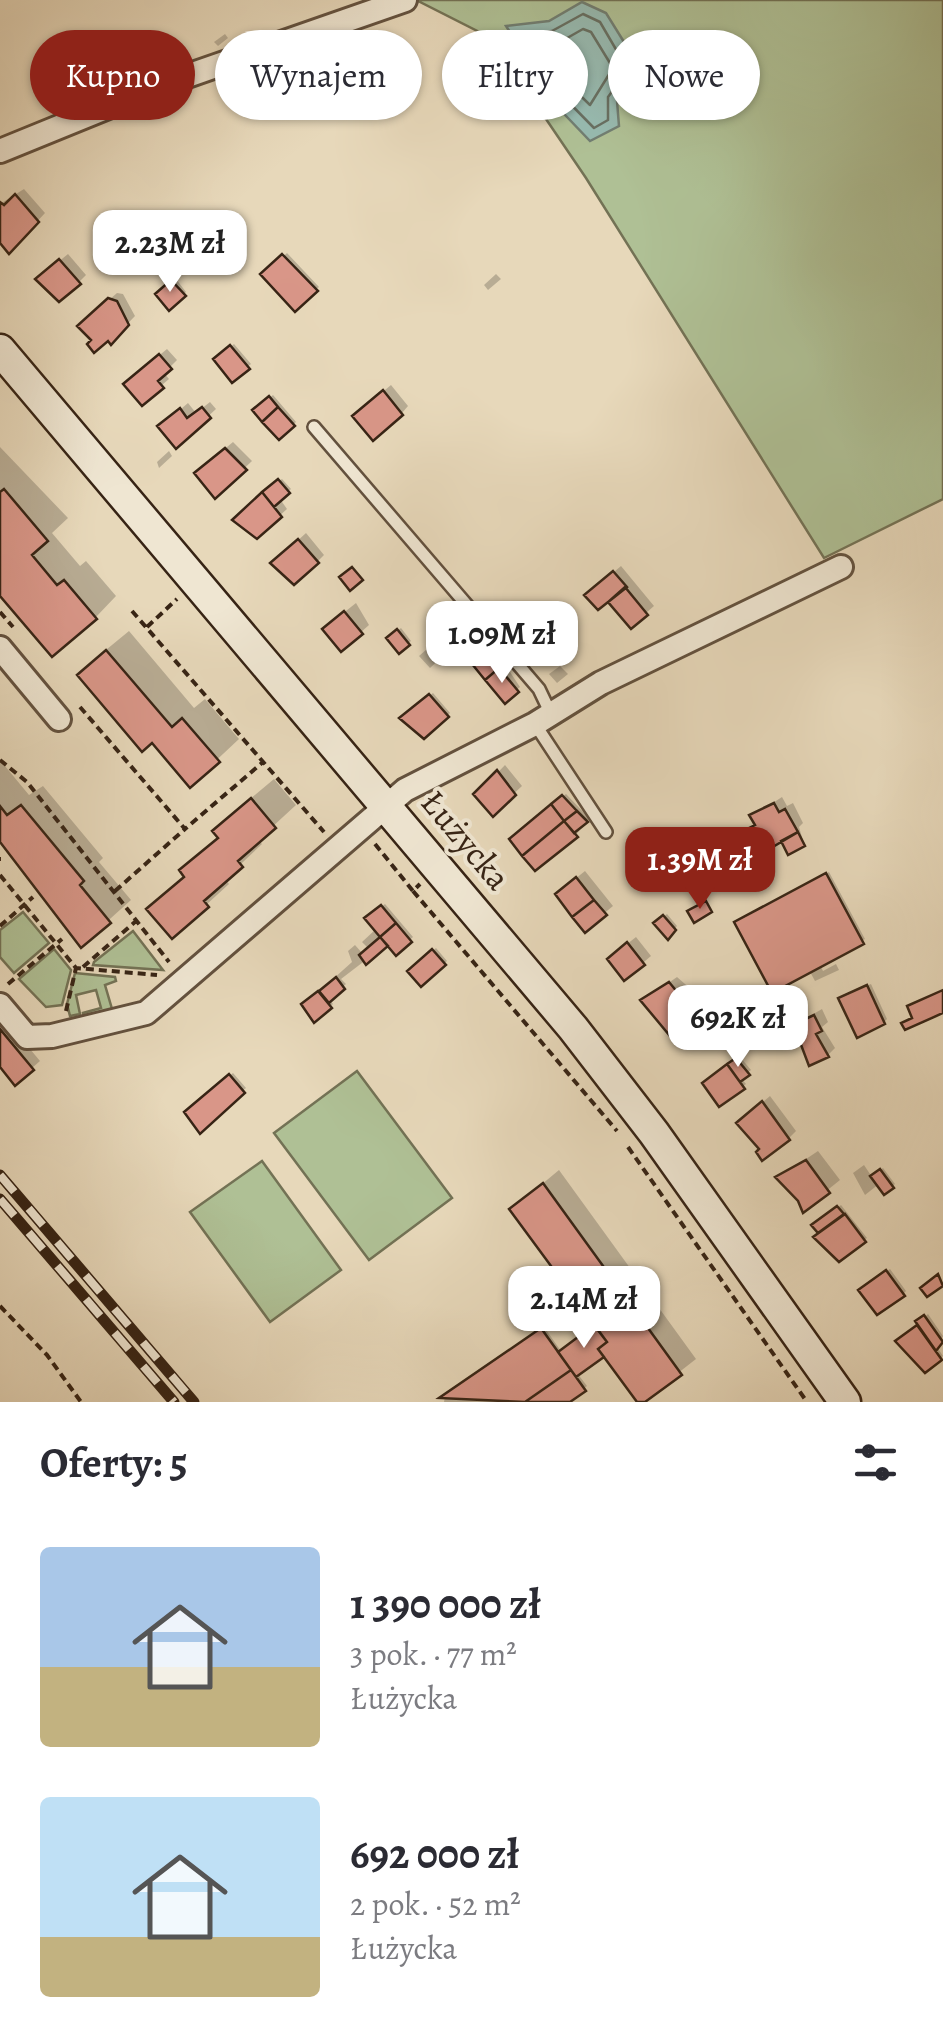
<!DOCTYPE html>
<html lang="pl">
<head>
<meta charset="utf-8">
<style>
	body { margin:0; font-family:Alegreya,serif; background:#f7f7f7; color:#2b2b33; height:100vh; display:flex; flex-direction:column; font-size:38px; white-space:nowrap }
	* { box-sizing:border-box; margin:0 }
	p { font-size:32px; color:#7c7c81 }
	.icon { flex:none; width:55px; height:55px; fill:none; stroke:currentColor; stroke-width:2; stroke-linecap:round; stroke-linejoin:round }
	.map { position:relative; height:1402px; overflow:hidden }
	.sheet { display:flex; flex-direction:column; background:#fff; flex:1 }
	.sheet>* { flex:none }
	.hud { position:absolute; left:30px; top:30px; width:885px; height:90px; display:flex; gap:20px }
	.price { position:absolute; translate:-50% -85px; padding:0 22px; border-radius:20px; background:#fff; color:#222; font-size:32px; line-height:65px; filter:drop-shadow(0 2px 5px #0008) }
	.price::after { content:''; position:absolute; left:50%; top:60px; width:30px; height:22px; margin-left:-15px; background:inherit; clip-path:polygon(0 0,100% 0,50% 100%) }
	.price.active { background:#8f2418; color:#fff }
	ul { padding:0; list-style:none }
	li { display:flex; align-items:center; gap:30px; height:250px; padding:0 40px }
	li span { display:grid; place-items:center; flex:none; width:280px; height:200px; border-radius:10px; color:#555 }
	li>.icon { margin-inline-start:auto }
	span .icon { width:120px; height:120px; fill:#fffc; stroke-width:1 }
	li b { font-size:42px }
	h2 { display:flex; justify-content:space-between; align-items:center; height:120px; padding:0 40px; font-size:42px }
	.pill { padding:0 35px; border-radius:45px; background:#fff; box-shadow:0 2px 8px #0004; font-size:35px; line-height:90px }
	.pill.active { background:#8f2418; color:#fff }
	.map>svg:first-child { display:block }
	.green { fill:#afc095; stroke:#737255; stroke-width:2.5 }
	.water { fill:#97bab0; stroke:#717e72; stroke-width:2.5 }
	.shadow { fill:#0003 }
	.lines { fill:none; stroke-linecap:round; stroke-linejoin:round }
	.shore { stroke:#676f62; stroke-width:2.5 }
	.building { fill:#d99688; stroke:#372415; stroke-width:2.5 }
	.lane-casing { stroke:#63513e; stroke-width:16 }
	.street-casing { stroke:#63513e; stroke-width:28 }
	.secondary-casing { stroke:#372415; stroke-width:35 }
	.path { stroke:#372415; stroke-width:4; stroke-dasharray:8 5; stroke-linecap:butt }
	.lane { stroke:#efe6d2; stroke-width:11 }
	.street { stroke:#efe6d2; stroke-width:22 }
	.secondary { stroke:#efe6d2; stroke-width:30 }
	.rail-casing { stroke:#372415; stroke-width:11 }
	.rail { stroke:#efe6d2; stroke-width:8; stroke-dasharray:22; stroke-linecap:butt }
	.labels { text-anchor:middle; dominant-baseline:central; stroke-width:8; stroke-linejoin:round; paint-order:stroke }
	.street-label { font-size:35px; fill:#372415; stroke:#efe6d2 }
</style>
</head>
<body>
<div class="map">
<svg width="943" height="1402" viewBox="0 0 943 1402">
	<rect width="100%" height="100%" fill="#e7d8ba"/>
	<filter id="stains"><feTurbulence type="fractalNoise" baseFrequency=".002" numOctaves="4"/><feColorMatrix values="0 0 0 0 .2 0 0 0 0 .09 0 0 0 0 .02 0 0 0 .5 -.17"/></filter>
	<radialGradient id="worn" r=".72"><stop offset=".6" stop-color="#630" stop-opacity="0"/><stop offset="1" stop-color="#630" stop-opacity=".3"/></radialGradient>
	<path class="green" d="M416 0H943V499L824 558 586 178 491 38Z
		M23 912 49 943 14 973 0 957V930Z
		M133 931 163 970 93 965 94 962Z
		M54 949 71 970 62 1005 46 1007 19 979Z
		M75 973 115 977 116 981 105 985 112 1009 84 1017 83 1013 101 1008 96 990 76 995 80 1014 70 1016 67 1004Z
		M357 1071 452 1198 369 1260 274 1133Z
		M262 1161 341 1270 270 1322 190 1212Z"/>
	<path class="water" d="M582 2 606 13 642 71 617 101 619 126 590 141 525 73 523 52 506 26 549 21Z"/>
	<path class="shadow" d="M225 34 228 38 218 46 214 42Z
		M24 189 45 213 10 251 0 237V204Z
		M287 253 319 287 295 308 264 275Z
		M68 254 86 275 79 282 46 272Z
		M496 274 501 279 488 290 484 285Z
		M176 279 186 292 169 307 158 294Z
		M117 293 123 294 135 316 111 341 94 340 87 319Z
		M234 344 251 364 233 379 216 360Z
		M167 349 177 360 164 373 169 379 142 402 133 377Z
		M391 385 408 406 402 413 362 409Z
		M273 395 296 422 279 437 256 410Z
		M210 402 216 409 176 446 168 420 188 403 196 413Z
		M233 442 252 461 217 494 204 466Z
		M0 447 68 518 52 533 80 566 86 561 116 596 96 617 0 588Z
		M169 451 172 456 159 468 157 462Z
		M282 479 291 489 280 499 287 509 257 536 271 487Z
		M306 533 324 555 317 562 280 572 273 563Z
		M621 566 654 606 631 626 595 588Z
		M356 603 369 625 342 649 332 622Z
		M401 628 411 641 399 650 389 638Z
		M129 631 194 708 205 699 239 739 191 784 101 654Z
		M436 641 446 653 430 668 419 656Z
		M490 642 520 687 505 700 471 660Z
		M560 666 568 674 557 683 549 674Z
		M433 693 450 713 424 736 403 718Z
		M0 760 29 795 43 786 103 858 99 862 131 900 81 945 0 839Z
		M505 765 522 786 493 813 477 794Z
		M274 779 296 805 258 840 262 844 225 879 229 884 172 936 149 909 186 875 182 870 219 836 237 810Z
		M566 794 589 818 576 835 519 832Z
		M782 797 787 806 793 803 803 823 799 827 804 844 750 829 757 823 753 816Z
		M585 871 613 906 585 929 565 887Z
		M829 872 865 939 820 965 823 971 836 964 839 970 815 981 809 970 740 920Z
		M385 904 413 937 396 952 388 943 341 979 346 984 329 999 333 1004 315 1019 304 1005 352 962 348 951 355 945 363 954 369 949 362 942 376 929 370 916Z
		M667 914 677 926 668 936 656 923Z
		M636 937 651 956 625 978 617 952Z
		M436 948 447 961 421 983 410 971Z
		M677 977 693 991 701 1006 694 1013 644 1000Z
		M871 984 887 1019 884 1022 844 996Z
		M822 1009 828 1022 822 1027 835 1048 828 1055 789 1028Z
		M0 1013 40 1061 16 1082 0 1063Z
		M740 1057 751 1070 741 1078 746 1084 720 1104 708 1080Z
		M233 1073 246 1088 220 1109 187 1112Z
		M770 1096 796 1131 789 1138 746 1116Z
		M818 1151 840 1180 804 1209 779 1177Z
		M864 1165 872 1177 883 1168 895 1184 884 1192 879 1184 865 1195 853 1173Z
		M559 1170 696 1359 641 1402 604 1354 577 1373 587 1386 566 1402H444L445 1396 544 1327 561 1351 597 1325 512 1209Z
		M841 1205 867 1238 864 1240 821 1233 815 1225Z
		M890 1269 906 1291 903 1294 864 1287Z
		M928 1314 943 1336 937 1347 943 1356 925 1370 901 1339Z"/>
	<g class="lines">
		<path class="shore" d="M583 14 600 22 628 70 608 97V120L594 128 536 69 527 39 530 34 552 31Z
			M583 29 591 32 613 68 590 105 548 64 546 50Z"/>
	</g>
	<path class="building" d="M15 194 39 222 9 254 0 243V202L4 205Z
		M133 235 141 244 124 258 116 249Z
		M282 254 318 291 295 312 260 274Z
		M59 259 81 284 59 302 35 279Z
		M171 280 186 296 169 311 155 294Z
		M108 298 117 301 129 325 111 345 108 341 94 353 87 344 91 340 77 326Z
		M230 345 250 369 232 383 213 359Z
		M159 354 172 369 158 381 164 388 142 406 123 384Z
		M383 390 403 415 373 441 352 416Z
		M269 396 278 407 262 422 252 410Z
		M202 407 211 418 176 449 157 426 180 408 187 418Z
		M278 407 295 426 279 440 262 422Z
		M225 448 247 470 215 499 194 473Z
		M278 479 290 493 274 507 262 492Z
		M4 489 48 541 32 555 57 585 64 580 97 619 52 657 0 596V492Z
		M262 492 282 517 257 539 232 520Z
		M298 539 319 563 294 585 270 563Z
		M352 567 363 580 350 591 339 577Z
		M613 571 627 587 598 610 584 595Z
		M625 587 648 615 631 629 608 602Z
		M344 611 363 634 341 652 322 629Z
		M397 629 410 645 399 654 386 638Z
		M482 647 499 668 485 680 468 659Z
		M106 650 172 727 182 718 220 762 190 788 152 743 142 752 77 675Z
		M499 668 519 692 505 704 485 680Z
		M429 694 449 717 424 739 399 718Z
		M497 770 516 795 493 817 473 794Z
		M562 795 577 811 564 821 551 804Z
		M251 798 276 828 238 861 243 867 204 901 209 907 172 939 146 909 184 877 179 870 218 838 212 831Z
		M774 803 779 812 785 809 798 832 761 854 747 829 755 825 749 815Z
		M551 804 564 821 522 856 509 839Z
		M21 805 84 881 80 885 111 923 81 948 0 842V806L7 815Z
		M577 811 588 822 574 833 564 821Z
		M564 821 578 837 535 871 522 856Z
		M798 832 805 846 788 855 781 841Z
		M826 873 864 944 772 993 734 922Z
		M576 877 594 900 572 917 555 894Z
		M594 900 607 915 585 933 572 917Z
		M706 901 712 912 694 923 687 911Z
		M381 905 396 923 380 937 364 918Z
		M663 915 676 930 668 940 653 923Z
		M396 923 412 942 396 956 380 937Z
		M380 937 388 946 366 965 359 955Z
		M627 942 645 965 624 981 607 959Z
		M432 949 446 965 421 987 407 971Z
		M336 977 345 989 329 1003 319 991Z
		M669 982 696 1015 670 1036 640 1000Z
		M867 985 885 1024 857 1038 838 998Z
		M943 990V1013L905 1030 901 1023 912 1018 907 1006Z
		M318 991 332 1008 314 1023 301 1004Z
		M814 1015 822 1031 816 1034 829 1057 809 1066 800 1042 794 1044 786 1028Z
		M0 1029 34 1070 15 1086 0 1067Z
		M736 1058 750 1075 740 1082 727 1064Z
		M727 1064 745 1089 719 1107 702 1083Z
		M229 1074 245 1093 200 1134 184 1112Z
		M762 1101 790 1140 762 1161 756 1152 759 1149 736 1123Z
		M806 1160 830 1193 803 1213 798 1201 775 1177Z
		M880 1169 894 1188 884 1195 870 1176Z
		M543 1183 682 1375 645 1402H637L598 1349 607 1342 509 1209Z
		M837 1206 844 1214 818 1233 811 1225Z
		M845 1214 866 1242 839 1262 813 1237Z
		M886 1270 905 1296 877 1315 858 1290Z
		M938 1274 943 1286 927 1297 920 1288Z
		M924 1315 943 1342 936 1351 915 1321Z
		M594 1325 607 1342 598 1349 604 1357 576 1377 558 1352Z
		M917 1325 942 1360 925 1373 895 1341Z
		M541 1328 571 1370 525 1402 439 1398Z
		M571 1370 586 1391 570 1402H525Z"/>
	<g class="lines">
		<defs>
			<path id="lane" d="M314 427 539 689 550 712
				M535 724 606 832"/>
			<path id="street" d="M0 151 167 83 405 0
				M0 648 59 719
				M0 1005 27 1037 52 1036 146 1013 405 790 535 724 601 683 841 567"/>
			<path id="secondary" d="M0 350 573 1028 654 1133 845 1402"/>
		</defs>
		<use href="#lane" class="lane-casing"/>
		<use href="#street" class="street-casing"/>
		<use href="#secondary" class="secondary-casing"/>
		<path class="path" d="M132 611 324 832
			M0 612 13 627
			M147 627 177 599
			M80 707 185 829 263 762
			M0 760 27 782 169 962
			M375 844 413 891 420 884
			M0 859H1
			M0 875 76 968 157 975
			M115 891 185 829
			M413 891 617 1131
			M0 926 33 897
			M83 967 136 921
			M8 984 62 939
			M66 1011 76 968
			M628 1147 807 1402
			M0 1306 47 1355 81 1402"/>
		<use href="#lane" class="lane"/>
		<use href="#street" class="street"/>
		<use href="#secondary" class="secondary"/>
		<defs>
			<path id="rail" d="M0 1175 194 1402
				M0 1199 174 1402"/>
		</defs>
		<use href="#rail" class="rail-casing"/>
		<use href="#rail" class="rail"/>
	</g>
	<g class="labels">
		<g class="street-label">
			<text transform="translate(466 840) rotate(50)">Łużycka</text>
		</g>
	</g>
	<rect width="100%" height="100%" filter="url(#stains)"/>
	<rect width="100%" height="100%" fill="url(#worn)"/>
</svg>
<b class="price" style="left:170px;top:295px">2.23M zł</b>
<b class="price" style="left:502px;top:686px">1.09M zł</b>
<b class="price active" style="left:700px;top:912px">1.39M zł</b>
<b class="price" style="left:738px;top:1070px">692K zł</b>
<b class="price" style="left:584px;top:1351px">2.14M zł</b>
<div class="hud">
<a class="pill active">Kupno</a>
<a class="pill">Wynajem</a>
<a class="pill">Filtry</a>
<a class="pill">Nowe</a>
</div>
</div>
<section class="sheet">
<h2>Oferty: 5<svg class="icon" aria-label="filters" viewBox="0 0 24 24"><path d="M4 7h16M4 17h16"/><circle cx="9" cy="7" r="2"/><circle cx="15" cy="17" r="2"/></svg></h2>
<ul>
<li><span style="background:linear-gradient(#a9c7e8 60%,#c2b280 0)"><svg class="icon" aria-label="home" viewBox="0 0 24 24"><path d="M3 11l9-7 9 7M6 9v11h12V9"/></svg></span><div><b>1 390 000 zł</b><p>3 pok. · 77 m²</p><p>Łużycka</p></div></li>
<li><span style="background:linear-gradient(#bfe0f5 70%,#c2b280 0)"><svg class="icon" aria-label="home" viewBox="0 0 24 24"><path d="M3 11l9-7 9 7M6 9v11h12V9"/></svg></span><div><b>692 000 zł</b><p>2 pok. · 52 m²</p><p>Łużycka</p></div></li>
</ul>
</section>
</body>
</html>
